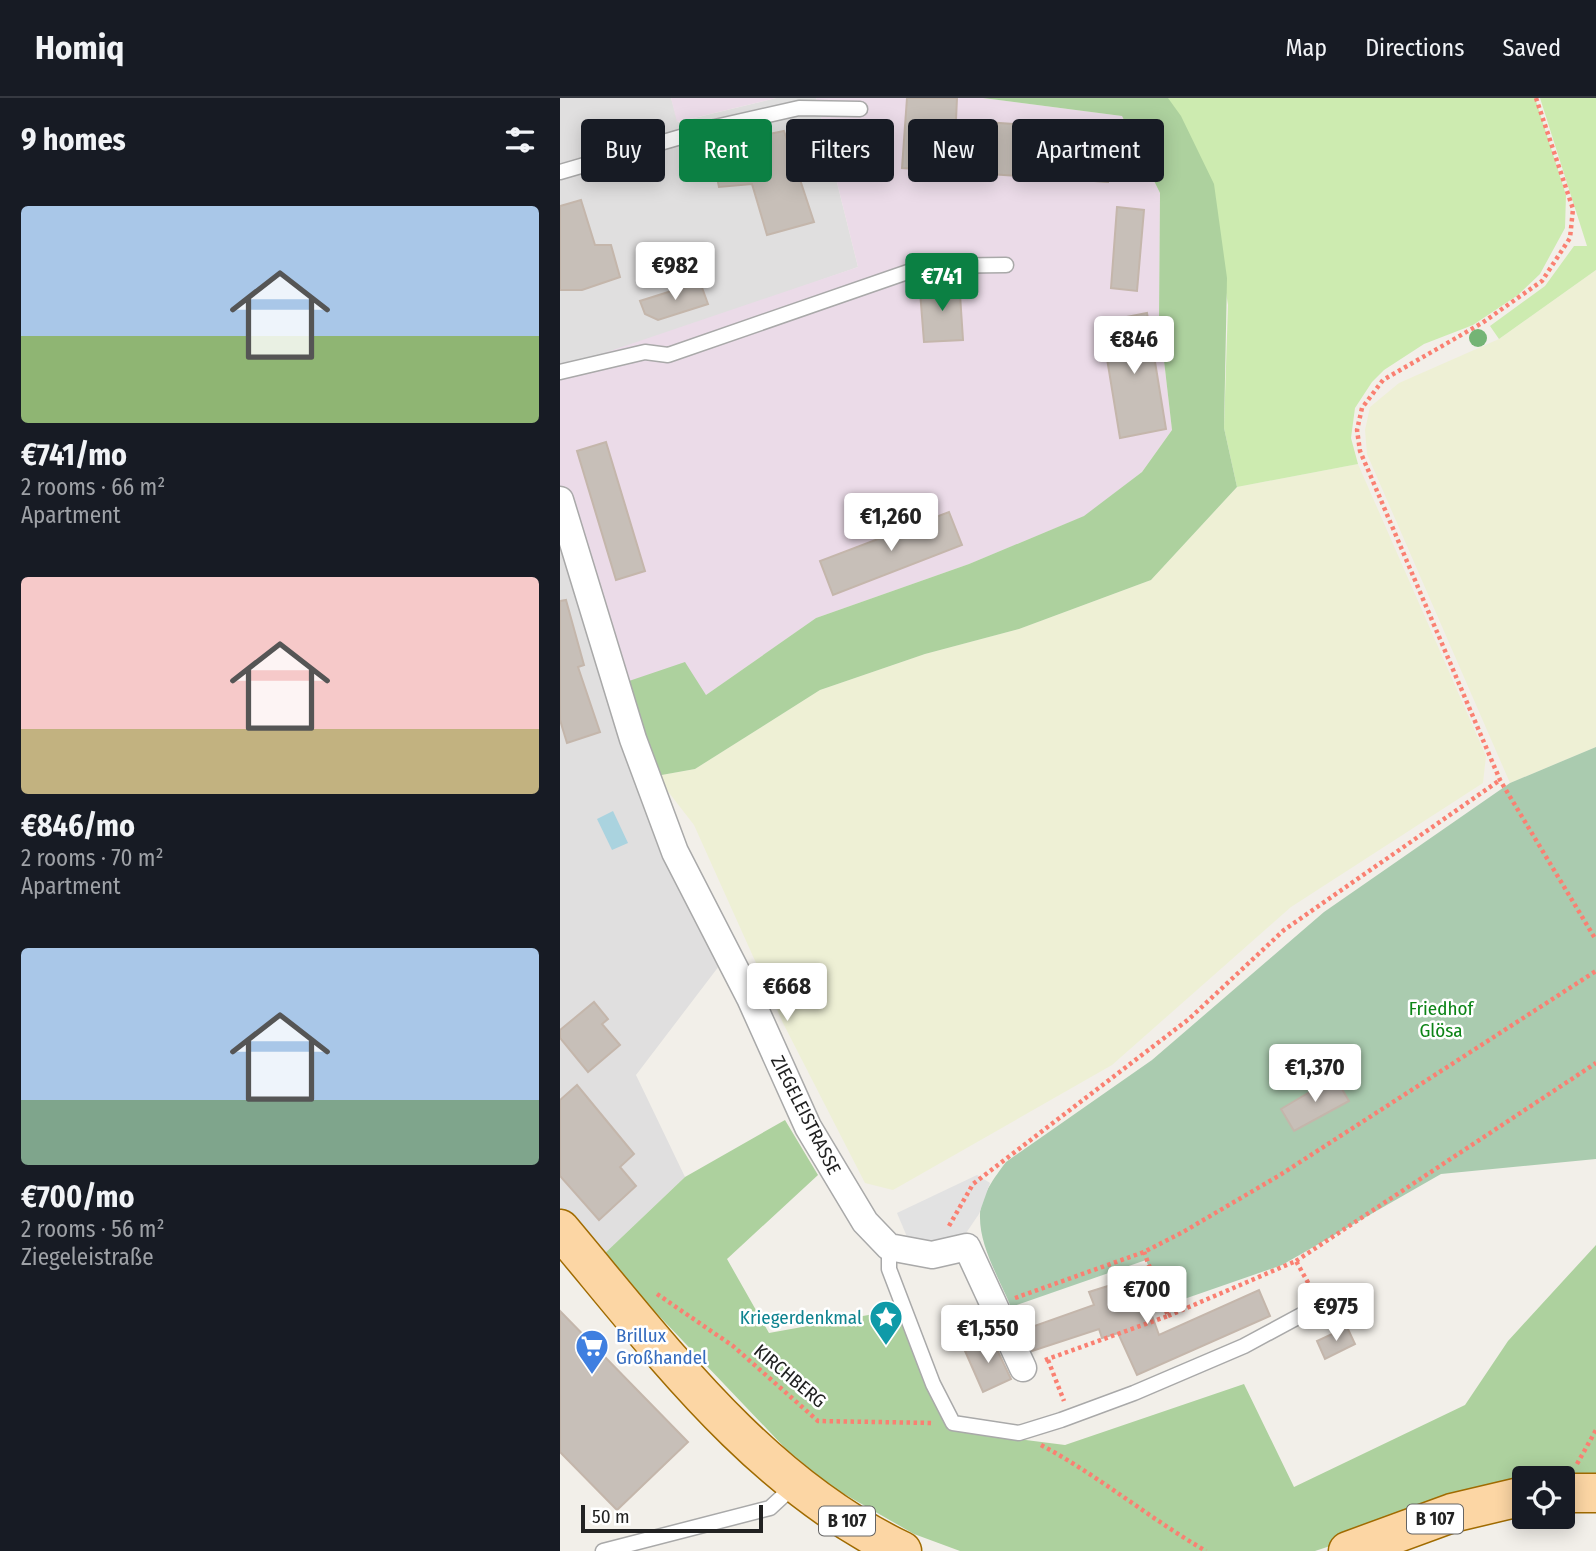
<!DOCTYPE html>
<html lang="en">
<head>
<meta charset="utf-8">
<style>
	body { margin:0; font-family:"Fira Sans Condensed",sans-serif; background:#20242c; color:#f1f3f6; height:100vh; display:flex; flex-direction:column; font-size:26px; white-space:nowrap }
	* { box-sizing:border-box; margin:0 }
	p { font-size:23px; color:#9ea1a6 }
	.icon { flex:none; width:38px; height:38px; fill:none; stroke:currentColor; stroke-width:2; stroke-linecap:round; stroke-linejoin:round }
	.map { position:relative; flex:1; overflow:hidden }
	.sheet { display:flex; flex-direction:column; background:#171b24; width:560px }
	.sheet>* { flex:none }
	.guide { position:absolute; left:21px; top:21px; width:665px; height:63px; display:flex; gap:14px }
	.fabs { position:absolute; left:952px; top:1368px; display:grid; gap:14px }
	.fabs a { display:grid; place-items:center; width:63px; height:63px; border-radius:7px; background:#171b24; box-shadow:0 4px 18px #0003; font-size:35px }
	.scale { position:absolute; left:21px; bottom:18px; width:182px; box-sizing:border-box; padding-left:7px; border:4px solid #222; border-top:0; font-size:19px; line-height:24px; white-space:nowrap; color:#222; -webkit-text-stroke:5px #fff; paint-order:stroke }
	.price { position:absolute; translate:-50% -60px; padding:0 16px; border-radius:7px; background:#fff; color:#222; font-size:23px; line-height:46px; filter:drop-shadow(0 2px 4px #0008) }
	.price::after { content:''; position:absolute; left:50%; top:42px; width:21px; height:16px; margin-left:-10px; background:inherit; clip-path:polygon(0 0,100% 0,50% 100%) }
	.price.selected { background:#0b8043; color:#fff }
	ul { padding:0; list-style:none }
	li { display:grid; align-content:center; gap:14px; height:371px; padding:0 21px }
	li span { display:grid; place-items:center; height:217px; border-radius:7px; color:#555 }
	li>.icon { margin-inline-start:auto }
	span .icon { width:126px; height:126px; fill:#fffc; stroke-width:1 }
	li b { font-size:30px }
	h2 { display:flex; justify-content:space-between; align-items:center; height:84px; padding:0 21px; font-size:30px }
	.chip { padding:0 24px; border-radius:7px; background:#171b24; box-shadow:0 4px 18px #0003; font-size:24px; line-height:63px }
	.chip.selected { background:#0b8043; color:#fff }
	header { display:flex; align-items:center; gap:42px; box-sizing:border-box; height:98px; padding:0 35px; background:#171b24; border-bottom:2px solid #363941 }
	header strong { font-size:33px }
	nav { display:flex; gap:38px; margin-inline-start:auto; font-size:24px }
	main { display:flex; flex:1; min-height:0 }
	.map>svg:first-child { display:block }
	.residential { fill:#e0dfdf }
	.industrial { fill:#ebdbe8 }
	.farmland { fill:#eef0d5 }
	.grass { fill:#cdebb0 }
	.forest { fill:#add19e }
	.cemetery { fill:#aacbaf }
	.parking { fill:#e2e2e2 }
	.water { fill:#aad3df }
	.building { fill:#c7bfb8; stroke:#c4b6ab; stroke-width:2 }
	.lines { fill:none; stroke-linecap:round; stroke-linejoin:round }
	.service-casing { stroke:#a9a9a9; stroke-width:17 }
	.minor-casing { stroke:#a9a9a9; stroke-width:29 }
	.primary-casing { stroke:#a06b00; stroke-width:41 }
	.path { stroke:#fa8072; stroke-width:4.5; stroke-dasharray:3.5 3.5; stroke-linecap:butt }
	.service { stroke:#fff; stroke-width:14 }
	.minor { stroke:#fff; stroke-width:26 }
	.primary { stroke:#fcd6a4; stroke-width:38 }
	.tree { fill:#74b475 }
	.labels { text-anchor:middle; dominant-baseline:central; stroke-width:5; stroke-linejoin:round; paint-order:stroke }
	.shield { fill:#fff; stroke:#646464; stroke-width:2 }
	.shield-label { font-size:18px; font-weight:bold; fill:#222 }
	.park-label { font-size:19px; fill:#0c8416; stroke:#fff }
	.street-label { font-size:19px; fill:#222; stroke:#fff }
	.culture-label { font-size:19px; fill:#0d838f; stroke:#fff; text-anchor:end }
	.shop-label { font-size:19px; fill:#366cbe; stroke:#fff; text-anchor:start }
</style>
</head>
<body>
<header>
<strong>Homiq</strong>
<nav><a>Map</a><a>Directions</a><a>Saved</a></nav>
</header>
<main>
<section class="sheet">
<h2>9 homes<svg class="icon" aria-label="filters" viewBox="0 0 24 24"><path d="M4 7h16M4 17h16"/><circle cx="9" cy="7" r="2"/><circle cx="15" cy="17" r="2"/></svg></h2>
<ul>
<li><span style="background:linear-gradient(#a9c7e8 60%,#8fb573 0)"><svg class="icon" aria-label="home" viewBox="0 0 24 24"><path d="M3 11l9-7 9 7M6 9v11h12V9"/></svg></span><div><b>€741/mo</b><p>2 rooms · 66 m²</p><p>Apartment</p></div></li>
<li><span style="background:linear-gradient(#f6c9c9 70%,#c2b280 0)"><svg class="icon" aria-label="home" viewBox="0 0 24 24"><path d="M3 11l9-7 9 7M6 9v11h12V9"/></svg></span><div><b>€846/mo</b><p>2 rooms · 70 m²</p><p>Apartment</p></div></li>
<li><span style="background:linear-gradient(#a9c7e8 70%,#7fa58c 0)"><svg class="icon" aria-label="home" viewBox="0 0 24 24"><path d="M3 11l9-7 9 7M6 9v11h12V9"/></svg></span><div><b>€700/mo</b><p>2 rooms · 56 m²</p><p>Ziegeleistraße</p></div></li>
</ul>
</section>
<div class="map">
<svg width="1036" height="1453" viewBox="0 0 1036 1453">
	<rect width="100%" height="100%" fill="#f2efe9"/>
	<path class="residential" d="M0 0H111L118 24 216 0H256L298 169 0 274Z
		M0 368 121 754 172 851 76 977 125 1079 42 1158 0 1126Z"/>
	<path class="industrial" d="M111 0H216L117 24Z
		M256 0H423L562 18 600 95 599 219 612 332 582 374 525 418 409 466 256 520 145 598 66 584 0 390V270L298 169Z"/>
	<path class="farmland" d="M1036 172V649L950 685 807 356 805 332 810 309 839 285 939 241Z
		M798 366 926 658 923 685 731 809 552 967 333 1092 305 1085 223 925 134 727 96 678 135 671 260 592 365 556 459 531 591 482 677 389Z"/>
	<path class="grass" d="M602 0H975L1006 97 1005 130 980 176 958 197 913 227 864 246 824 272 812 284 795 310 791 340 798 366 677 389 664 330 668 207 654 119Z
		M980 0H1036V172L939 241 930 228 985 188 1014 148H1027Z"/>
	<path class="forest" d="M423 0H608L621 18 654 86 667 180 664 330 677 389 591 482 459 531 365 556 260 592 135 671 96 678 66 584 125 564 146 597 256 520 409 466 524 418 582 374 612 332 599 219 600 95 562 18Z
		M225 1022 258 1077 167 1161 209 1235 336 1212 388 1332 505 1347 684 1286 734 1389 905 1307 948 1243 1036 1147V1385L964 1381 919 1399 755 1453H400L354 1436 272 1389 227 1352 42 1158 125 1079Z"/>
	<path class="cemetery" d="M1036 649V1061L881 1076 722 1167 604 1208 586 1162 451 1209C440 1182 419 1148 420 1117 420 1098 435 1079 446 1064L592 962 764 814 950 685Z"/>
	<path class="parking" d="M417 1077 430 1085 419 1116 406 1135 353 1153 337 1115Z"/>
	<path class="water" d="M53 713 68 745 52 752 37 721Z"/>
	<path class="building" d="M347 0H397L396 22 552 33 548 84 342 70Z
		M224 33 254 124 207 137 192 86 159 89 150 48Z
		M21 102 35 147H51L60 179 22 192H0V108Z
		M557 109 584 112 577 193 551 190Z
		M399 181 403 242 364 244 360 193Z
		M140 184 148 206 98 222 85 216 80 203Z
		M587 215 606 331 560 340 541 224Z
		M46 344 85 473 56 482 17 353Z
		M389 414 402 447 273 497 260 463Z
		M6 502 24 567 18 569 40 634 7 645 0 622V503Z
		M34 904 48 921 42 926 60 947 28 974 0 940V932Z
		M775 979 789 1003 734 1033 721 1011Z
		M17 987 74 1056 60 1069 76 1088 39 1122 0 1078V1002Z
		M551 1187 555 1199 582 1190 599 1237 699 1192 710 1218 577 1277 558 1235 542 1240 539 1231 472 1253 463 1232 534 1207 529 1194Z
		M0 1213 128 1344 57 1412 0 1354Z
		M787 1229 795 1246 765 1261 757 1243Z
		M432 1241 451 1281 423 1294 405 1253Z"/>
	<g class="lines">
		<defs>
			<path id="service" d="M0 74 155 29 239 10 300 11
				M0 274 85 254 108 257 365 168 446 167
				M329 1149V1171L373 1286 393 1325 459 1335 501 1322 574 1295 684 1248 760 1207
				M43 1453 210 1410 236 1386"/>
			<path id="minor" d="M0 402 73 641 115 754 190 900 248 1029 305 1124 329 1149 372 1157 407 1149 463 1270"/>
			<path id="primary" d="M0 1131C101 1251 198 1384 342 1453
				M1003 1395H1036
				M788 1453 892 1415 964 1398"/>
		</defs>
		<use href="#service" class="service-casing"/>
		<use href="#minor" class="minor-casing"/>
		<use href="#primary" class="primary-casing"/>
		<path class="path" d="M976 0 1013 111 1010 140 982 183 922 225 823 282 802 310 797 332 800 353 940 682 1036 842
			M389 1128 413 1086 629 921 724 832 940 682
			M736 1163 1036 965
			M97 1196 173 1248 258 1323 373 1325
			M455 1200 584 1154 623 1134 720 1077 1036 873
			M608 1218 736 1163 751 1190
			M485 1262 608 1218 584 1154
			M488 1262 504 1303
			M481 1347C539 1378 589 1420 646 1453
			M1017 1366 1036 1332"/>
		<use href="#service" class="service"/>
		<use href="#minor" class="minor"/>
		<use href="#primary" class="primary"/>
	</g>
	<circle class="tree" cx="918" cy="240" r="9"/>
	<defs>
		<symbol id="sight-pin" viewBox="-11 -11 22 30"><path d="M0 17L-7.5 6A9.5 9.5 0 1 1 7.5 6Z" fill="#0f9aa8" stroke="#fff"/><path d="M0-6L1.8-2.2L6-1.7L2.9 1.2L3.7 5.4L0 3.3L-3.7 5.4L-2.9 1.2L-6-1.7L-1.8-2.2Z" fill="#fff"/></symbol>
		<symbol id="supermarket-pin" viewBox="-11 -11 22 30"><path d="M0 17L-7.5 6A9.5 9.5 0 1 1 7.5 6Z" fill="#3f7fe0" stroke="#fff"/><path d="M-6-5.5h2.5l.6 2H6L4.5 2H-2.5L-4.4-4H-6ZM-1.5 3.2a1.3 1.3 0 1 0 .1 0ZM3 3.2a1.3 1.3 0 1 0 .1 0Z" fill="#fff"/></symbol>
	</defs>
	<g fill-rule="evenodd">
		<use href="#sight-pin" x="307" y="1200" width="38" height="52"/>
		<use href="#supermarket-pin" x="13" y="1229" width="38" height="52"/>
	</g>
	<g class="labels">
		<g class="shield">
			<rect x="847" y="1406.5" width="56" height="29" rx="5"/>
			<rect x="259" y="1408.5" width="56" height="29" rx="5"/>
		</g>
		<g class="shield-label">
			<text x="875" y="1421">B 107</text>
			<text x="287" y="1423">B 107</text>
		</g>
		<g class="park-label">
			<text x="881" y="910">Friedhof<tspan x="881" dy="22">Glösa</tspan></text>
		</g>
		<g class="street-label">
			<text transform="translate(246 1017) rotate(63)">ZIEGELEISTRASSE</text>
			<text transform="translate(230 1278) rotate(40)">KIRCHBERG</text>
		</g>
		<g class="culture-label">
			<text x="302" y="1219">Kriegerdenkmal</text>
		</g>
		<g class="shop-label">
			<text x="56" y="1237">Brillux<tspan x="56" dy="22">Großhandel</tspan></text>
		</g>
	</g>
</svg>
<div class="fabs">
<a><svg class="icon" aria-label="locate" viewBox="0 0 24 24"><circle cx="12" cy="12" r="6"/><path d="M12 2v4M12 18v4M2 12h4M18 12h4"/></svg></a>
</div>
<div class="scale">50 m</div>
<b class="price" style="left:115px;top:204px">€982</b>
<b class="price selected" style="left:382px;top:215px">€741</b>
<b class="price" style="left:574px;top:278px">€846</b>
<b class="price" style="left:331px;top:455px">€1,260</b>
<b class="price" style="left:227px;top:925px">€668</b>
<b class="price" style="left:755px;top:1006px">€1,370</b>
<b class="price" style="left:587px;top:1228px">€700</b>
<b class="price" style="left:776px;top:1245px">€975</b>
<b class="price" style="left:428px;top:1267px">€1,550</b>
<div class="guide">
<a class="chip">Buy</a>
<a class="chip selected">Rent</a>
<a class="chip">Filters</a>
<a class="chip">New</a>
<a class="chip">Apartment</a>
</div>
</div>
</main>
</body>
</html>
